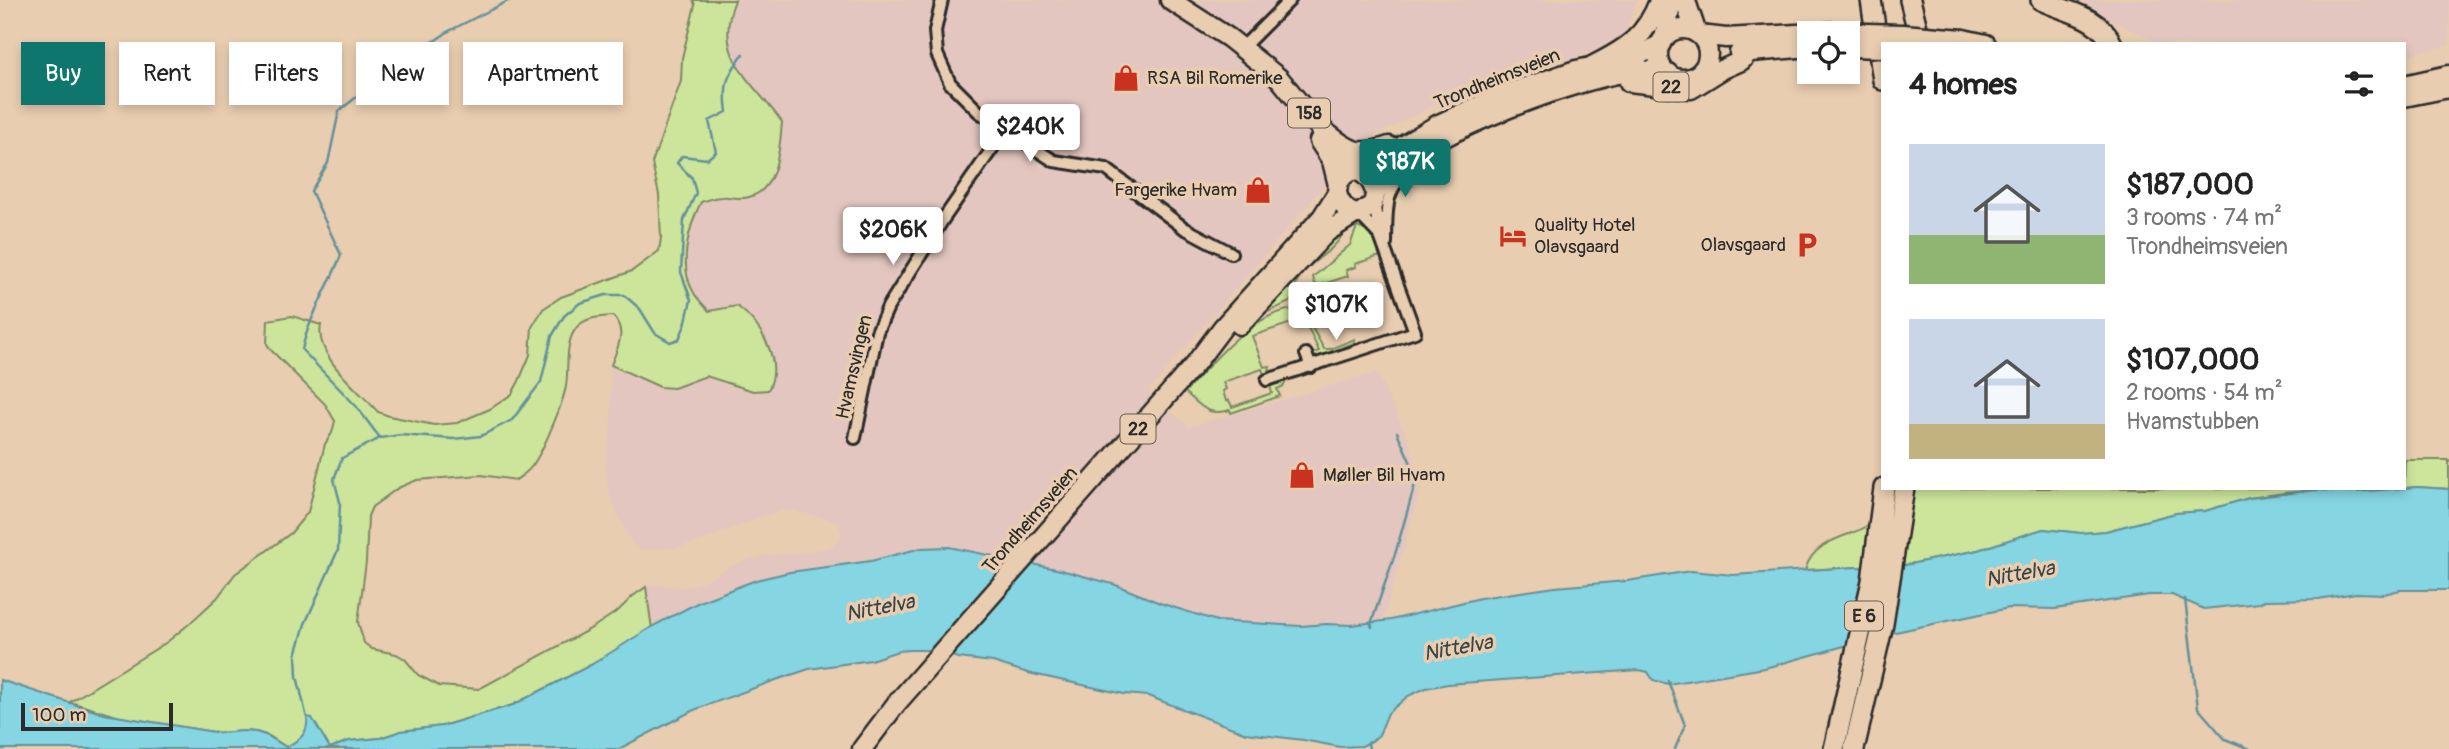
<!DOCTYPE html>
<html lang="en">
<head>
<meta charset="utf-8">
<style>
	body { margin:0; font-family:Pangolin,sans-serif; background:#f6f6f6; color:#222; height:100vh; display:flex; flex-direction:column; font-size:26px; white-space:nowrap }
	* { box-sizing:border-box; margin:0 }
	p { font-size:23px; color:#767676 }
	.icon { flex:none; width:38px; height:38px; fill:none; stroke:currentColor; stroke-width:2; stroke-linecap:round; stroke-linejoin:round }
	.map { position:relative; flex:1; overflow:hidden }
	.panel { position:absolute; left:1881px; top:42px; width:525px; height:448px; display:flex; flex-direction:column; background:#fff; border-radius:0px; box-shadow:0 4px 10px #0003 }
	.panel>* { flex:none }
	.top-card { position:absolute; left:21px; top:42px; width:665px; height:63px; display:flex; gap:14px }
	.controls { position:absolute; left:1797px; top:21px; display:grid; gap:14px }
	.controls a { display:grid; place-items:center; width:63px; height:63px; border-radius:0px; background:#fff; box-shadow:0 4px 10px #0003; font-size:35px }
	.scale { position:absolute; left:21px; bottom:18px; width:152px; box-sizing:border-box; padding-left:7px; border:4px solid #2b2b2b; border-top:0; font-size:19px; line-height:24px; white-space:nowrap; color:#2b2b2b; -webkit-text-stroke:5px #e9cdb0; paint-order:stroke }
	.price { position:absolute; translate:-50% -60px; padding:0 16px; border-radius:7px; background:#fff; color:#222; font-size:23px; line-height:46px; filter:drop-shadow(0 2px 4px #0008) }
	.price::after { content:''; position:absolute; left:50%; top:42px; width:21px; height:16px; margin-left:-10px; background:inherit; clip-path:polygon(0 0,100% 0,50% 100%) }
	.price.current { background:#0f766e; color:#fff }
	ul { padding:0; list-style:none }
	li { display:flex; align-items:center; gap:21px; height:175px; padding:0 28px }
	li span { display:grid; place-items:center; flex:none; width:196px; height:140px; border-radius:0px; color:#555 }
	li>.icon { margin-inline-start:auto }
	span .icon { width:84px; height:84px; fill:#fffc; stroke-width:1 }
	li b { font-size:30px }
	h2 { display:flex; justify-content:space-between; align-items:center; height:84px; padding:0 28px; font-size:30px }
	.tag { padding:0 24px; border-radius:0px; background:#fff; box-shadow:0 4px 10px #0003; font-size:24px; line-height:63px }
	.tag.current { background:#0f766e; color:#fff }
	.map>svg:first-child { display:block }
	.built { fill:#e3c6bf }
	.green { fill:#cce59b; stroke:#7c8863; stroke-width:2 }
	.water { fill:#86d5e3; stroke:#629199; stroke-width:2 }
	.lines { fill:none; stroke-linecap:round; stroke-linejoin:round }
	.stream { stroke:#629199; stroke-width:2.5 }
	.minor-casing { stroke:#2b2b2b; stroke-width:16 }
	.primary-casing { stroke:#2b2b2b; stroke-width:23 }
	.trunk-casing { stroke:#2b2b2b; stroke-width:23 }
	.motorway-casing { stroke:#2b2b2b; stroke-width:24 }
	.minor { stroke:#e9cdb0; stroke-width:10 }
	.primary { stroke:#e9cdb0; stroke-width:18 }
	.trunk { stroke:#e9cdb0; stroke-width:18 }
	.motorway { stroke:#e9cdb0; stroke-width:19 }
	.trunk-bridge-casing { stroke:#2b2b2b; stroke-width:23; stroke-linecap:butt }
	.trunk-bridge { stroke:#e9cdb0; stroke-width:18 }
	.labels { text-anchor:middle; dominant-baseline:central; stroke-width:7; stroke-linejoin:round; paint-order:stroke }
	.shield { fill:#e9cdb0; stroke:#645c53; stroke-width:2 }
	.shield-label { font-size:18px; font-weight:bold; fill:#2b2b2b }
	.poi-label { font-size:19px; fill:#2b2b2b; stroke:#e9cdb0; text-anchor:start }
	.street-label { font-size:19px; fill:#2b2b2b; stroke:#e9cdb0 }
	.water-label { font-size:21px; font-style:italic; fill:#394447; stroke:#e9cdb0 }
</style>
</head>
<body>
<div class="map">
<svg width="2449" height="749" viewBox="0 0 2449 749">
	<rect width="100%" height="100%" fill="#e9cdb0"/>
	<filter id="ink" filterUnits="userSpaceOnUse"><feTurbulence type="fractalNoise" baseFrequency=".0143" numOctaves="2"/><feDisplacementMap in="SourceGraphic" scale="14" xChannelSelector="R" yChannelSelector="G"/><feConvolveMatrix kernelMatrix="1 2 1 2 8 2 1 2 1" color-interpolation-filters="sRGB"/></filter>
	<g filter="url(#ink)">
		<path class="built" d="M735 0H1637L1622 42 1451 97 1362 142 1148 391 1189 427 1377 372 1410 444 1421 488 1383 620 1371 624H1326L1301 626 1217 621 1087 577 949 547H936L907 551 871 561 800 570 756 580 699 602 653 626 646 587 650 585 684 587 699 583 740 562 764 556 807 552 830 547 839 540 841 532 838 525 829 519 794 511H783L760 517 702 541 678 547 641 550 633 544 618 516 609 493 605 467 611 429V365L660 387 674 388 706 376 753 390 768 389 771 353 749 315 717 310 709 311 694 294 688 278 686 253 692 221 701 202 718 196 747 198 782 122 732 59 727 39 728 18Z
			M2080 0H2449V46L2405 55 2404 44H2160L2115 22Z"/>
		<path class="green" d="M693 0H735C712 58 752 80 782 122 780 146 778 190 749 197 740 200 730 196 722 197 714 197 707 200 701 202 688 228 678 267 694 293 698 300 704 305 709 311L737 306C760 323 784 361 768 390L753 391 706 376 674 388 660 387 611 365C618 347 627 331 613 316 600 317 586 317 577 327 564 342 569 368 566 386 563 403 543 452 532 466 528 472 521 476 516 480L481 475 417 480 398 488 372 507 368 516 366 562 358 622 364 643 372 649 396 654 405 659 418 675 439 686 479 689 592 628 619 610 633 596 646 587 652 629 591 665 513 705 442 726 401 731 380 738 349 741 330 748 308 727 303 737 286 747 269 736 256 732 243 731 220 733 120 717 70 702 167 642 189 624 217 598 235 574 291 533 308 512 325 444 332 433 335 421 325 404 271 350 267 344 268 320 292 316 321 325C314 357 359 390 378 412L389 416 434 425 457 423 490 409 512 394 519 381 530 355 532 327 543 309 561 297 632 271 659 251 661 238 659 195 652 163 681 81 682 58 695 5Z
			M1357 227C1372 231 1376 242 1380 256L1355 264 1356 267 1346 270 1348 276 1320 285 1315 284 1313 277 1350 245Z
			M1345 229C1334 259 1292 263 1294 300L1251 320 1327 239Z
			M1293 309 1305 315 1324 349H1330L1355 339 1354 343 1313 358 1312 354 1319 351 1304 319 1252 336 1264 367 1270 366 1268 375 1265 376 1262 369 1223 382 1226 389 1223 391 1226 401 1229 400 1232 407 1272 393 1270 386 1286 380 1284 386 1277 389 1280 396 1231 413 1230 410C1208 417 1201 406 1185 392 1214 361 1248 316 1293 309Z
			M2405 460H2449V489L2417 487 2357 492 2316 490 2284 493 2249 498 2205 511 2176 513 2106 531 2081 533 2043 529 1978 550 1886 569 1857 567 1805 570C1815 537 1850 538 1876 522 1890 512 1904 501 1914 488H2404Z"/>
		<path class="water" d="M2417 487 2449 489V590H2400L2384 594 2356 593 2318 599 2265 600 2259 603 2204 609 2172 595H2149L2055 609 2009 608 1891 633 1765 668 1668 684 1653 680 1648 672 1639 670 1448 684 1426 688 1408 696 1388 713 1379 735 1372 741 1362 746 1340 747 1303 740 1246 733 1148 696 1124 694 1028 673 993 662 958 658 934 650H910L898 651 871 660 809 669 776 680 694 710 619 749H0V680L104 714 220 733 243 731 256 732 268 736 286 747C300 740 309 733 307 717L312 718 330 748 349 741 380 738 401 731 442 726 513 705 591 665 653 626 699 602 756 580 790 572 871 561 921 548 949 547 1061 570 1116 585 1160 603 1217 621 1301 626 1326 624 1352 625 1391 620 1480 598 1555 587 1627 581 1691 571 1733 575 1857 567 1886 569 1978 550 2043 529 2081 533 2106 531 2176 513 2205 511 2249 498 2316 490 2357 492Z"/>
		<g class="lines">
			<path class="stream" d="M380 438 356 406 302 350C309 316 329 287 341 255L311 191 328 163 339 111 379 79 449 31 510 0
				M2185 599 2198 708 2225 739 2250 749
				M1372 627 1371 624 1396 551 1417 477 1397 432
				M1668 681 1685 725 1675 749
				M307 718 297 676 296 655 305 624 338 550 340 502 334 479 342 458 380 438 401 435 454 439 481 436 512 420 541 382 552 336 564 316 580 303 606 295H624L640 309 655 333 670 342 679 339 685 325 691 300 681 272 684 220 696 193 692 178 677 163 682 156 707 159 716 152 709 121 727 112C723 84 727 76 743 54
				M1368 743 1369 749"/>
			<defs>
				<path id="minor" d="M942 0 935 31 937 54 950 83 979 112 1054 161 1106 169 1184 228 1231 253
					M1242 48 1290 0
					M1359 214 1380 236
					M1386 243C1387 205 1383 195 1410 165
					M1306 354 1311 367
					M1267 380 1415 332 1380 236 1374 202
					M855 438 877 332 888 307 942 221 1005 130"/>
				<path id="primary" d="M1170 0 1229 38 1279 78 1354 170
					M2404 85 2449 75
					M2404 97 2449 88
					M1319 141 1332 161 1338 185"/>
				<path id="trunk" d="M1658 54a25 25 0 1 1 50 0a25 25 0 1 1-50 0Z
					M1700 35 1726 38 1831 32
					M1963 39 1986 44
					M1739 53 1810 47
					M1629 82 1691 89 1723 69 1741 61 1750 51
					M1322 129C1347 149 1356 158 1389 146
					M1356 170 1384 157 1437 125 1500 96 1576 70 1631 59 1661 44
					M1356 170C1370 176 1380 191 1372 205L1359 214C1347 213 1340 204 1337 193 1337 181 1344 172 1356 170Z
					M1375 194C1380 187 1385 178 1391 172 1430 133 1581 76 1636 71 1647 70 1658 72 1668 73
					M1240 325 1327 232 1355 214
					M862 749 896 704 1195 364 1223 327 1322 217 1337 193"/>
				<path id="motorway" d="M1685 0 1696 32
					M1871 0 1883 80
					M1910 0 1921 44
					M2041 0C2068 13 2098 15 2112 44
					M1665 37 1671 0
					M1593 66C1627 49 1646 37 1660 0
					M1834 749 1872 581 1884 488
					M1854 749 1883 624 1904 488"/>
			</defs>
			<use href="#minor" class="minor-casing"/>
			<use href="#primary" class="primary-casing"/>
			<use href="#trunk" class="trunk-casing"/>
			<use href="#motorway" class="motorway-casing"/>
			<use href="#minor" class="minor"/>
			<use href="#primary" class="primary"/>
			<use href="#trunk" class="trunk"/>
			<use href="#motorway" class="motorway"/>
			<defs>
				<path id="trunk-bridge" d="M1831 32 1903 34 1963 39
					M1848 47 1883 48"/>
			</defs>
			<use href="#trunk-bridge" class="trunk-bridge-casing"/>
			<use href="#trunk-bridge" class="trunk-bridge"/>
		</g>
	</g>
	<defs>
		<symbol id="shop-bare" viewBox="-9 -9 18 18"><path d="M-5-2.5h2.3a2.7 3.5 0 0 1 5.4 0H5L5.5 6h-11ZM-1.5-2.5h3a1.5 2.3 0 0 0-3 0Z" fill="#c8321e" stroke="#e9cdb0" stroke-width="2.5" paint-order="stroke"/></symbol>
		<symbol id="hotel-bare" viewBox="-9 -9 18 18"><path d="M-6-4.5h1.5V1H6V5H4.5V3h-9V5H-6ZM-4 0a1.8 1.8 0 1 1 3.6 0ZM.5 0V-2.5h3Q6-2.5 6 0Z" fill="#c8321e" stroke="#e9cdb0" stroke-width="2.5" paint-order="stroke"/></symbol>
		<symbol id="parking-bare" viewBox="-9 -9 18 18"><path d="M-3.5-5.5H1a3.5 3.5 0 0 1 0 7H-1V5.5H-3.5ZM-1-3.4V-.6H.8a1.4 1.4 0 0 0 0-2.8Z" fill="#c8321e" stroke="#e9cdb0" stroke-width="2.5" paint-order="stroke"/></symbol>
	</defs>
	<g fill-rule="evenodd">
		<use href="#shop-bare" x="1107" y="59" width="38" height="38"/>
		<use href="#shop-bare" x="1239" y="171" width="38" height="38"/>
		<use href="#hotel-bare" x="1494" y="217" width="38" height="38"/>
		<use href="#parking-bare" x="1788" y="226" width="38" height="38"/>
		<use href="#shop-bare" x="1283" y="456" width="38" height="38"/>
	</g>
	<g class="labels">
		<g class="shield">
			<rect x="1653.5" y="72.5" width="35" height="29" rx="5"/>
			<rect x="1288" y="98.5" width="42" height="29" rx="5"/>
			<rect x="1120.5" y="414.5" width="35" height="29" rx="5"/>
			<rect x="1845" y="601.5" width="38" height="29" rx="5"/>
		</g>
		<g class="shield-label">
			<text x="1671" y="87">22</text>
			<text x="1309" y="113">158</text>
			<text x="1138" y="429">22</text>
			<text x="1864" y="616">E 6</text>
		</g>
		<g class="poi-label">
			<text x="1147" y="78">RSA Bil Romerike</text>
			<text x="1237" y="190" text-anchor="end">Fargerike Hvam</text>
			<text x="1534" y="225">Quality Hotel<tspan x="1534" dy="22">Olavsgaard</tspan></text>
			<text x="1786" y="245" text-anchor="end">Olavsgaard</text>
			<text x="1323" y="475">Møller Bil Hvam</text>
		</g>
		<g class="street-label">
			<text transform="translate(1497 79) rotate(-22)">Trondheimsveien</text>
			<text transform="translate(854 367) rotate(-77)">Hvamsvingen</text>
			<text transform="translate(1030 520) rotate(-49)">Trondheimsveien</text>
		</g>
		<g class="water-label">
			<text transform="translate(2020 574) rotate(-10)">Nittelva</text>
			<text transform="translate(880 608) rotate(-11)">Nittelva</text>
			<text transform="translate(1458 648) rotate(-10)">Nittelva</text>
		</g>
	</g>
</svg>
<div class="controls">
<a><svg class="icon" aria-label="locate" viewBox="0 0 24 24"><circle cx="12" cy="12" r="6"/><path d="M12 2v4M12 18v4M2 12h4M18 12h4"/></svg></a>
</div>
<div class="scale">100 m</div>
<b class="price" style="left:1030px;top:164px">$240K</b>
<b class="price current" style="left:1405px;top:199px">$187K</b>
<b class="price" style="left:893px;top:267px">$206K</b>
<b class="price" style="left:1336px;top:342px">$107K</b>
<div class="top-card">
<a class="tag current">Buy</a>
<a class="tag">Rent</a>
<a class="tag">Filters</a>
<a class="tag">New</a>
<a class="tag">Apartment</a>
</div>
<section class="panel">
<h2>4 homes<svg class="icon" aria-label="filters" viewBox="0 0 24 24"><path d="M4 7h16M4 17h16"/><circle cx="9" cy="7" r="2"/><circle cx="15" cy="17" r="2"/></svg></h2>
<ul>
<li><span style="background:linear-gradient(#c9d6e8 65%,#8fb573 0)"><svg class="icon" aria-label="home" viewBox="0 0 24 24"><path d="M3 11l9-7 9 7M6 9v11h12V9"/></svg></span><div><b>$187,000</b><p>3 rooms · 74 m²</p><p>Trondheimsveien</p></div></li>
<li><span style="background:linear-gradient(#c9d6e8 75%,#c2b280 0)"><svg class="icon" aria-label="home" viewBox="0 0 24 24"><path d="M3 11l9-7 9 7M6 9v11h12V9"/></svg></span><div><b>$107,000</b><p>2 rooms · 54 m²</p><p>Hvamstubben</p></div></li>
</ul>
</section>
</div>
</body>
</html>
